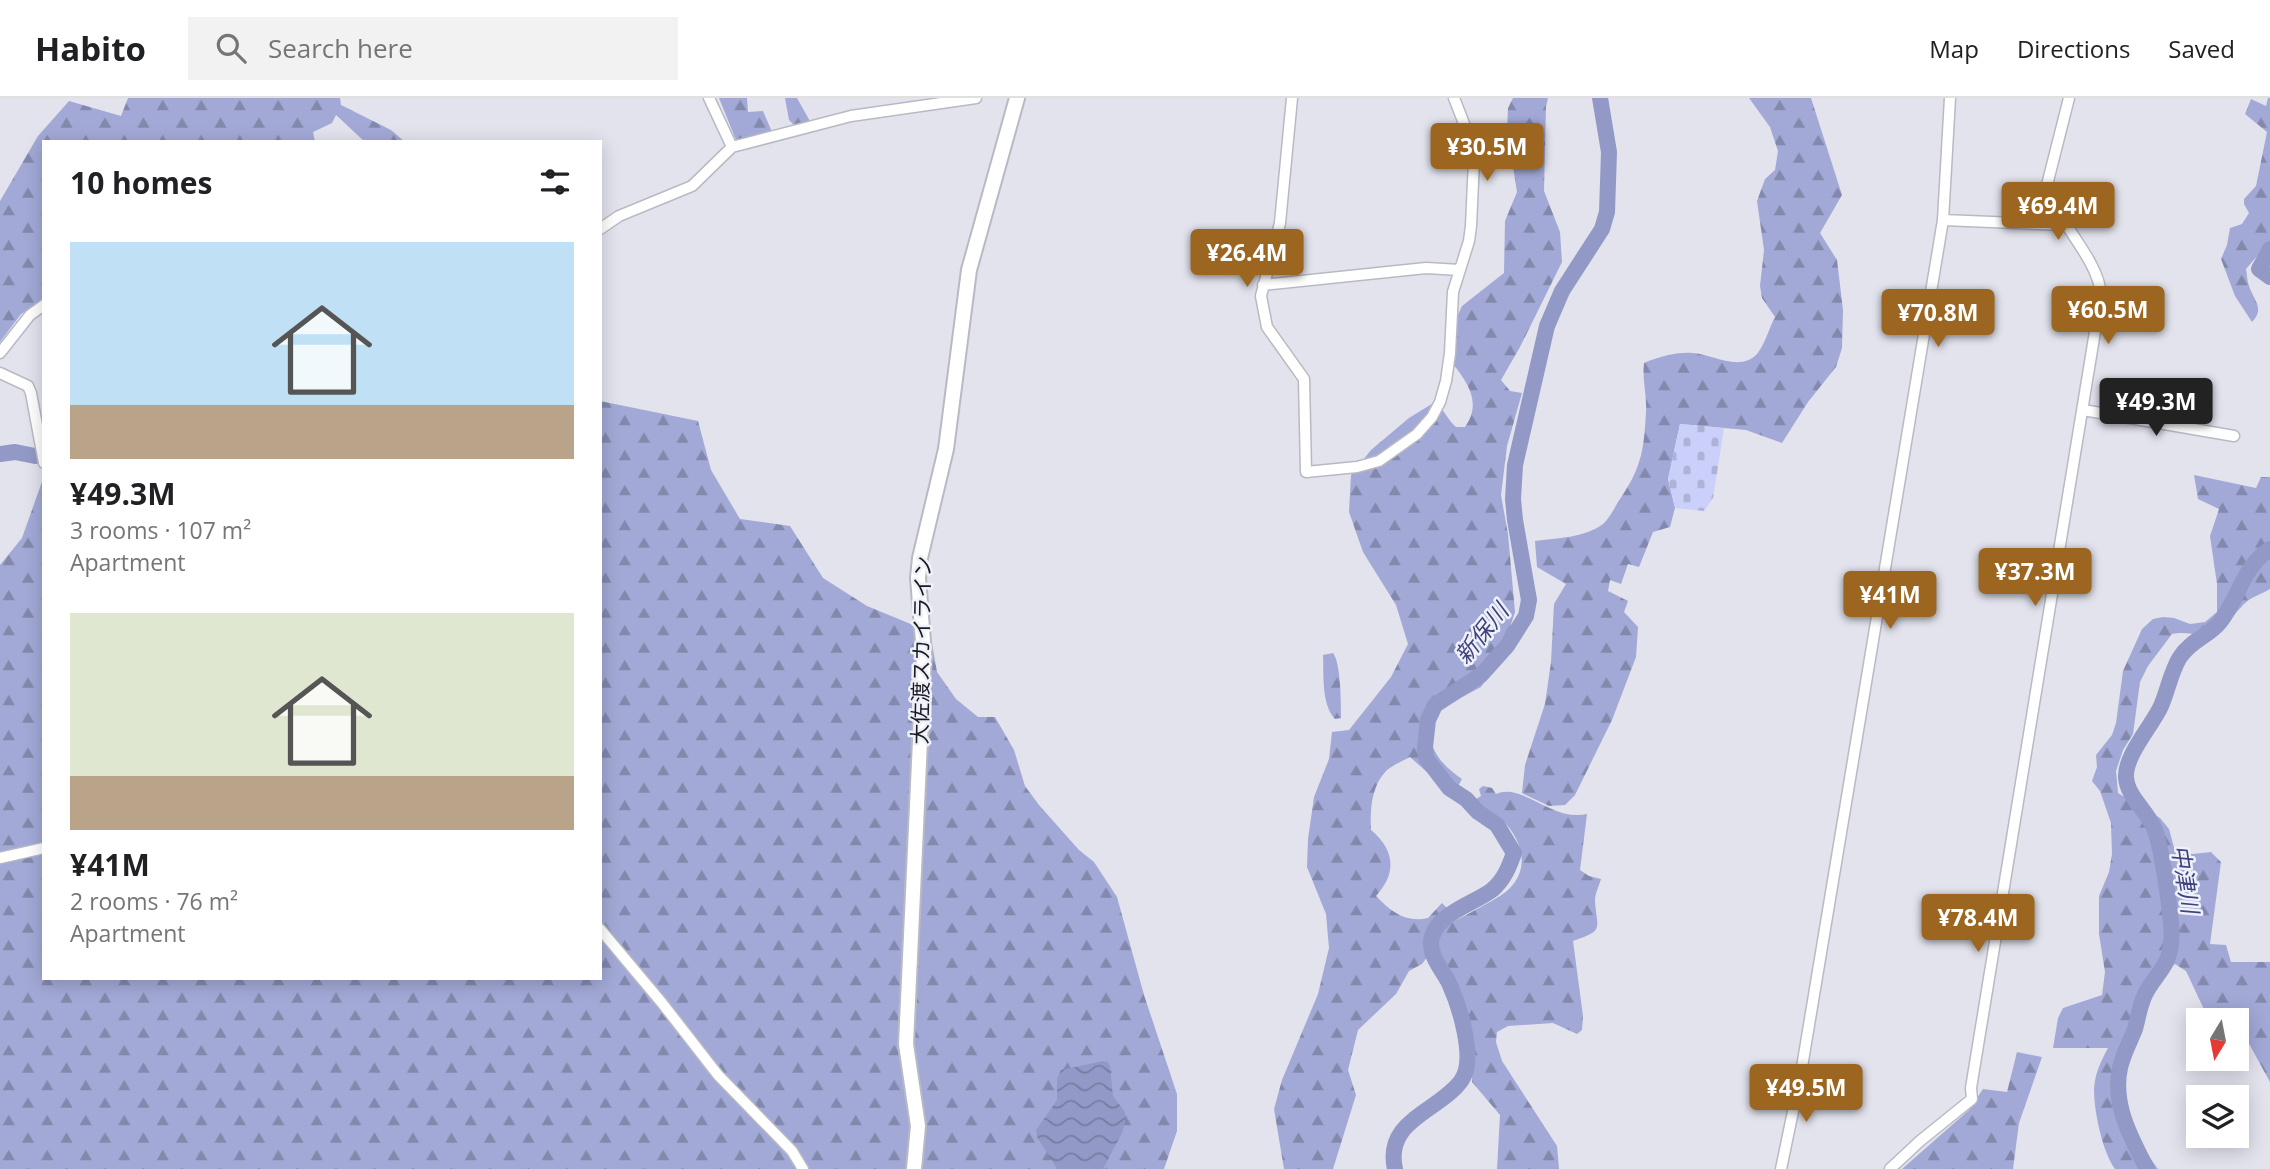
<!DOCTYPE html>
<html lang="en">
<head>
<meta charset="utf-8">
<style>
	body { margin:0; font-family:"Open Sans","Noto Sans JP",sans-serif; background:#f2f2f2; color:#202124; height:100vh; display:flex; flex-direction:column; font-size:26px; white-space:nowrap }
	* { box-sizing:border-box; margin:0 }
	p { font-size:23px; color:#757577 }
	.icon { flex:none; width:38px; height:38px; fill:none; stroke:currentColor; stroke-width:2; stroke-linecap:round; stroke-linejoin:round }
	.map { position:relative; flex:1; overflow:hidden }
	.side { position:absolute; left:42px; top:42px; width:560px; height:840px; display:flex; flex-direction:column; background:#fff; border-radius:0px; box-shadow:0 4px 18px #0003 }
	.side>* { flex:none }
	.needle { width:46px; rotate:190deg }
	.tools { position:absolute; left:2186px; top:910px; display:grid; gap:14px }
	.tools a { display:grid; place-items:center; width:63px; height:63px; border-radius:0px; background:#fff; box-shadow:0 4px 18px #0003; font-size:35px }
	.price { position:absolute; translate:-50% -60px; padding:0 16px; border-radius:7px; background:#9c6620; color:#fff; font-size:23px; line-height:46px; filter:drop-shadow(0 2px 4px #0008) }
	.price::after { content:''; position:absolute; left:50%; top:42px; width:21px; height:16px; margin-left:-10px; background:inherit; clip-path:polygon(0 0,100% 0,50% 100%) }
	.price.on { background:#222; color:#fff }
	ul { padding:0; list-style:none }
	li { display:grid; align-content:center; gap:14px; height:371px; padding:0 28px }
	li span { display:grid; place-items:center; height:217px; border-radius:0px; color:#555 }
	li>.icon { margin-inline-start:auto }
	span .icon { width:126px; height:126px; fill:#fffc; stroke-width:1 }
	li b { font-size:30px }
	h2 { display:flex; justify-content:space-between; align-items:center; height:84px; padding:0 28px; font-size:30px }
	header { display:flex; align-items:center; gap:42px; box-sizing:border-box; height:98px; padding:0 35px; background:#fff; border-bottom:2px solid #e0e0e0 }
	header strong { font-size:33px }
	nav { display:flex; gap:38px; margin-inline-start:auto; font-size:24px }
	.search { width:490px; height:63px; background:#f2f2f2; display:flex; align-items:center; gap:18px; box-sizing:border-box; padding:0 24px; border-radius:0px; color:#757577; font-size:26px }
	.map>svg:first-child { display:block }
	.forest { fill:url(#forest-firs) }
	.cemetery { fill:url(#cemetery-stones) }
	.water { fill:url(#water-waves) }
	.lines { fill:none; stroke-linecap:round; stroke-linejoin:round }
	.river { stroke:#9399c6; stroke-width:16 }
	.street-casing { stroke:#b8bac3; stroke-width:13 }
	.secondary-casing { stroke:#b8bac3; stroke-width:18 }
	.street { stroke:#fff; stroke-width:10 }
	.secondary { stroke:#fff; stroke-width:14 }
	.labels { text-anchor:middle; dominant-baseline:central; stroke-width:5; stroke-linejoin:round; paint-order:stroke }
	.street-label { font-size:21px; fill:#1a1b1e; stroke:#eff1fa }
	.water-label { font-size:23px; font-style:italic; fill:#3f437c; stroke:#eff1fa }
</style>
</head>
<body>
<header>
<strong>Habito</strong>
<div class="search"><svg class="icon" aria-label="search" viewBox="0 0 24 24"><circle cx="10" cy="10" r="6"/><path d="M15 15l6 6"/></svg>Search here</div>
<nav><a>Map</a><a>Directions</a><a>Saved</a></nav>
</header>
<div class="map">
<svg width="2270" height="1071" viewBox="0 0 2270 1071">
	<defs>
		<pattern id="forest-firs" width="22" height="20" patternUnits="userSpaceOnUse" patternTransform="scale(1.75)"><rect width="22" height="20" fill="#a2a9d6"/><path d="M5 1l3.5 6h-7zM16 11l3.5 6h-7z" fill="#8389ad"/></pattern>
		<pattern id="cemetery-stones" width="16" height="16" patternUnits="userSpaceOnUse" patternTransform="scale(1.75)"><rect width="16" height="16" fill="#cad0fa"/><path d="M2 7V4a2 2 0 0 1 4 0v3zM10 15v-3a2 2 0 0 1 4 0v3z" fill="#adb2d6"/></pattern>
		<pattern id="water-waves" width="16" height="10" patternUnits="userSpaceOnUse" patternTransform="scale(1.75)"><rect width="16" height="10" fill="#9399c6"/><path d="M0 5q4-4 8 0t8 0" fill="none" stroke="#777ca0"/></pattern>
	</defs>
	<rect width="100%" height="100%" fill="#e2e3ed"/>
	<path class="forest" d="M128 0H340L341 7 391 32 405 44H365L336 17 332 25 313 34 315 44H44V202L21 216 0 244V103L38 38 69 3 121 18Z
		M719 0H747L748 14 763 13 772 34 736 42Z
		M785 0H797L811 25 796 29 789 22Z
		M1513 0H1548L1546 8 1544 93 1560 134 1562 164 1520 249 1501 282 1510 293 1522 295 1507 348 1501 397 1508 436 1515 514 1499 563 1481 589 1438 612C1436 619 1432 627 1431 635 1429 654 1447 671 1462 681L1457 690 1447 692 1410 659C1403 663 1392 667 1386 673 1371 689 1370 712 1371 732 1395 752 1397 775 1376 798 1391 814 1406 825 1428 820L1442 805 1448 811 1433 829 1426 843 1428 858 1422 866 1409 873 1396 896 1358 932 1348 972 1356 997 1333 1071H1284L1274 1011 1282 982 1318 896 1329 850 1326 816 1307 769 1308 741 1314 699 1329 661 1332 634 1349 632 1391 579 1408 546 1396 507 1363 454 1349 414 1351 377 1371 352 1409 320 1435 304C1444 311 1447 321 1456 329H1465C1482 305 1468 285 1453 266L1457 219 1462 208 1504 175 1505 123 1517 94 1507 31 1508 10Z
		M1749 0H1811L1842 97 1820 135 1837 162 1843 212 1842 250 1836 269 1808 304 1782 345 1746 332 1680 326 1668 381 1675 410 1670 429 1653 434 1639 469 1628 466 1621 486 1610 482 1608 493 1628 503 1624 514 1638 529 1636 559 1612 622 1575 697 1565 707 1549 708 1522 695 1525 667 1545 606 1551 564 1554 506 1566 486 1537 469 1535 443C1557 440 1584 440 1603 426 1609 421 1614 411 1618 404 1641 371 1644 354 1646 313 1647 297 1642 282 1644 265 1659 259 1676 254 1692 255 1712 256 1737 273 1755 258 1764 250 1769 230 1775 219L1762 200 1760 188 1764 152 1757 103 1765 81 1775 72 1778 53 1770 29Z
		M2268 0H2270V143L2246 171C2247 176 2247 183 2249 188 2254 203 2265 210 2252 224L2235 198 2221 161 2227 147 2230 130 2242 126 2249 115 2244 106V101L2256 88 2267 34 2245 16 2251 1 2266 8Z
		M600 303 698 323 711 372 740 421 790 428 823 480 867 508 930 534 937 574 956 601 978 619H995L1014 652 1025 688 1039 707 1079 752 1094 764 1117 799 1144 897 1177 996V1033L1164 1071H0V467L22 440 44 378V880H600Z
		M2194 377 2256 390 2261 379H2270V491C2262 496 2251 499 2245 505 2233 517 2224 533 2206 536 2195 538 2186 533 2172 536L2148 568 2140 584 2133 636 2123 652 2116 673 2118 695 2160 720 2169 731 2175 753 2193 756 2211 754 2221 764 2210 846 2226 847 2231 864H2270V984L2247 942 2237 944 2236 922H2209L2186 873 2175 866C2158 879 2132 935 2127 956 2122 973 2120 998 2125 1015 2130 1032 2148 1057 2158 1071H2115C2102 1053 2094 1013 2094 991 2095 975 2101 963 2108 950H2053L2058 920 2063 910 2102 897 2105 874 2099 836V798L2109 774 2112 756 2111 725 2100 693 2092 683 2097 669 2096 657 2112 637 2116 625 2123 573 2142 531 2153 521 2163 519 2174 520 2190 526 2205 524 2217 514V486L2210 438 2219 411 2198 401Z
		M1333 555C1341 565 1341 606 1341 620L1335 621C1321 606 1324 576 1323 557Z
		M1483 688 1492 690 1496 696C1522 684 1552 724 1587 716L1580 772 1589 778 1601 781C1599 788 1595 795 1595 803 1597 832 1605 832 1573 843L1583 918 1582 932 1577 936 1553 925 1508 928 1497 934 1496 944 1502 963 1557 1048 1559 1071H1497L1500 1017 1472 984C1473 932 1460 893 1437 847L1441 835 1448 827C1461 819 1501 800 1510 790 1531 768 1521 740 1502 722 1495 716 1485 714 1478 708L1476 701 1481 698 1479 691Z
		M2017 954 2042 959 2019 1025 2013 1071H1902L1969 1012 1983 991 2007 994Z"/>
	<path class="cemetery" d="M1680 326 1724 330 1713 400 1704 413 1675 410 1668 381Z"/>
	<path class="water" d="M1103 963 1108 964 1110 968 1113 998 1125 1014V1024L1122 1035 1103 1071H1057L1037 1039 1036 1032 1057 1002V980L1061 972Z"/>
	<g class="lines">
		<path class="river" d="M2270 151 2259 171 2270 179
			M0 356 15 354 35 358
			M1395 1071C1384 1022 1438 1014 1461 983 1477 962 1459 907 1449 885 1443 873 1431 860 1431 846 1431 817 1474 806 1492 792 1504 782 1509 769 1514 755L1497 727 1478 714 1466 701 1449 690 1426 660 1425 649 1428 622 1435 607 1481 577 1507 548 1526 518 1529 502 1515 422 1513 401 1515 367 1547 228 1562 193 1602 131 1607 114 1609 54 1600 0
			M2147 1071C2131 1040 2112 1006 2120 970 2123 956 2130 944 2135 931 2139 917 2140 903 2148 891 2159 873 2169 867 2171 845 2174 828 2161 745 2154 730 2147 712 2127 699 2126 679 2125 657 2152 628 2161 608 2168 592 2171 573 2180 559 2191 542 2209 538 2220 524 2239 500 2243 468 2270 451"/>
		<defs>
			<path id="street" d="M709 0 732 49
				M1292 0 1280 125 1261 198 1267 229 1304 281 1306 374 1357 369 1379 363 1417 336 1432 319 1440 304 1446 283 1450 255 1453 194 1469 143 1471 128 1474 62 1470 41 1454 0
				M1943 122 2065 127
				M2016 125 2046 91 2069 0
				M600 131 619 118 692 88 732 49 851 18 976 0
				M1263 187 1426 170 1460 172
				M0 255 30 217 44 207
				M0 275 28 288 31 295 44 365
				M2083 312 2234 338
				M0 760 44 750
				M600 831 662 905 718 977 792 1053 803 1071
				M1781 1071 1801 975 1943 122 1950 0
				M1890 1071 1920 1043 1972 1001 1971 990 2101 197C2099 163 2060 126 2046 91"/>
			<path id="secondary" d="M914 1071 918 1028 906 946 924 556 918 480 920 460 946 351 969 172 1017 0"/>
		</defs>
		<use href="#street" class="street-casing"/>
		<use href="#secondary" class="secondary-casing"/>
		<use href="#street" class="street"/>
		<use href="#secondary" class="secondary"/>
	</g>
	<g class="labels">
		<g class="street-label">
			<text transform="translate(921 552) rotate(-89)">大佐渡スカイライン</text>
		</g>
		<g class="water-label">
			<text transform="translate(1481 535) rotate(-51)">新保川</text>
			<text transform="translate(2186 781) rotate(81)">中津川</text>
		</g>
	</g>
</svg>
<div class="tools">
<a><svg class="needle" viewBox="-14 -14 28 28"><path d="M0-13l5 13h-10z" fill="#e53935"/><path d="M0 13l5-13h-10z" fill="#757577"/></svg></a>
<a><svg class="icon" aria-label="layers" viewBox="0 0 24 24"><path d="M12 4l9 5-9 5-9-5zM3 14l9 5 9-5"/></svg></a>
</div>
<b class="price" style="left:1487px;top:85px">¥30.5M</b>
<b class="price" style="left:2058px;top:144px">¥69.4M</b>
<b class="price" style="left:1247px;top:191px">¥26.4M</b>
<b class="price" style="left:2108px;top:248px">¥60.5M</b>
<b class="price" style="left:1938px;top:251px">¥70.8M</b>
<b class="price on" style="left:2156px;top:340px">¥49.3M</b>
<b class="price" style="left:2035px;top:510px">¥37.3M</b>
<b class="price" style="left:1890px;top:533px">¥41M</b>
<b class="price" style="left:1978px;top:856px">¥78.4M</b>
<b class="price" style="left:1806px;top:1026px">¥49.5M</b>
<section class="side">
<h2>10 homes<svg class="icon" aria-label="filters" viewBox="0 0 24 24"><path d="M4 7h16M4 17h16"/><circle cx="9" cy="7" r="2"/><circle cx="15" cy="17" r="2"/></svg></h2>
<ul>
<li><span style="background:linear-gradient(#bfe0f5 75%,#b9a48a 0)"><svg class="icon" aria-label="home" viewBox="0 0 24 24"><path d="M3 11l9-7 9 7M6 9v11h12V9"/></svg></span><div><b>¥49.3M</b><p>3 rooms · 107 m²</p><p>Apartment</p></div></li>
<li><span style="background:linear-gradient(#dfe7d0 75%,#b9a48a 0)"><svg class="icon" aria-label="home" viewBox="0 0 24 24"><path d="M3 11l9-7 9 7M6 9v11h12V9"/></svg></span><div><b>¥41M</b><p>2 rooms · 76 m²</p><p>Apartment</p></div></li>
</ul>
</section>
</div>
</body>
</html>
